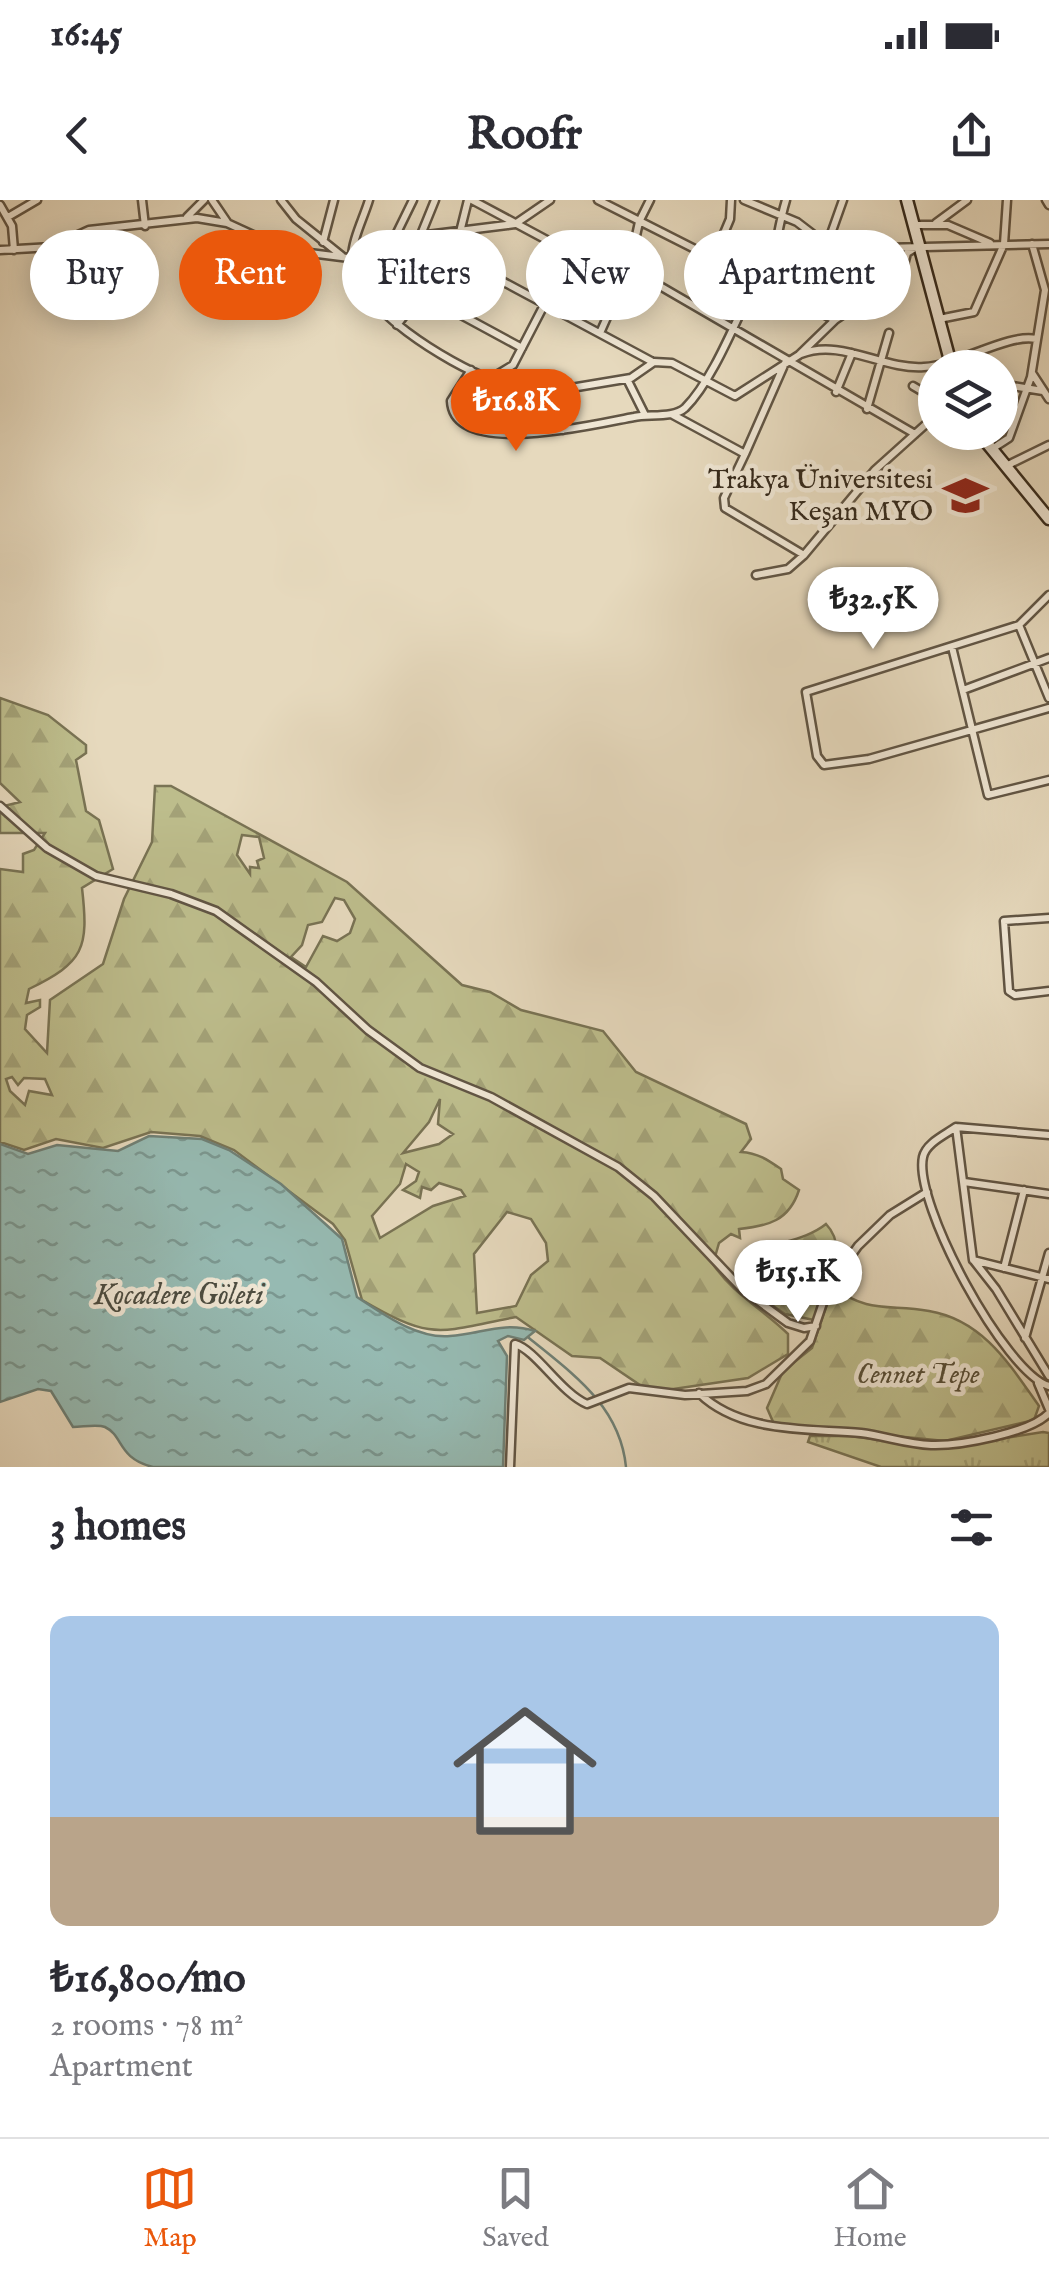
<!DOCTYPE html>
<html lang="en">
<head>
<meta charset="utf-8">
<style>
	body { margin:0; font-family:"IM FELL English",serif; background:#f2f2f3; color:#2b2b33; height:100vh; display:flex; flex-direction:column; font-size:38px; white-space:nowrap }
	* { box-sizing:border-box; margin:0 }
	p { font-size:32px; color:#7c7c81 }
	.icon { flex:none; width:55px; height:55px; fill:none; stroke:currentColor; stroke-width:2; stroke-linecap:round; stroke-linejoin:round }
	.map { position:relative; height:1267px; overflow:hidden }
	.drawer { display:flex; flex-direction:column; background:#fff; flex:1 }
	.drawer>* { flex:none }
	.hud { position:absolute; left:30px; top:30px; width:990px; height:90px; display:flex; gap:20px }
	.tools { position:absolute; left:918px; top:150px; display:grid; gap:20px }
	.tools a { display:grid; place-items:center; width:100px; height:100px; border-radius:50%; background:#fff; box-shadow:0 5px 25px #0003; font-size:50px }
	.price { position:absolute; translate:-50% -85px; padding:0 22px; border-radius:35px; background:#fff; color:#222; font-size:32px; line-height:65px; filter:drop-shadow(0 2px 5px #0008) }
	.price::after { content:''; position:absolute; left:50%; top:60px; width:30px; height:22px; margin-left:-15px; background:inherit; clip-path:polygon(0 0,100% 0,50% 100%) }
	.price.active { background:#ea580c; color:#fff }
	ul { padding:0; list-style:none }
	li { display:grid; align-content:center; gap:20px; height:530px; padding:0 50px }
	li span { display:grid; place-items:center; height:310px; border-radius:20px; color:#555 }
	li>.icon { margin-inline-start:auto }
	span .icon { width:180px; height:180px; fill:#fffc; stroke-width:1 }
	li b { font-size:42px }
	h2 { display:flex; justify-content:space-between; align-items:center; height:120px; padding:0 50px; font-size:42px }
	.pill { padding:0 35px; border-radius:45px; background:#fff; box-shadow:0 5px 25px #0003; font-size:35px; line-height:90px }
	.pill.active { background:#ea580c; color:#fff }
	.status { display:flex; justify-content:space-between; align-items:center; height:70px; padding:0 50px; background:#fff; direction:ltr }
	.status svg { height:28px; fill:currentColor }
	header { display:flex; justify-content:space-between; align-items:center; height:130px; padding:0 50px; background:#fff; font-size:45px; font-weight:800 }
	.tab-bar { display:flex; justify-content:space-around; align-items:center; height:140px; border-top:2px solid #e1e1e2; background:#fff; font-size:28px; color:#7c7c81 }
	.tab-bar a { display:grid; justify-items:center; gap:5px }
	.tab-bar .active { color:#ea580c }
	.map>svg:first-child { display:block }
	.forest { fill:url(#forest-firs); stroke:#797354; stroke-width:2.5; fill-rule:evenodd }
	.park { fill:url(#park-tufts); stroke:#797354; stroke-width:2.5 }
	.water { fill:url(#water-ripples); stroke:#6f8076; stroke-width:2.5 }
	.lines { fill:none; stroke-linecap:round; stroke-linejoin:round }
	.stream { stroke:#6f8076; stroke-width:2.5 }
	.minor-casing { stroke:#615544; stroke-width:11 }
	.secondary-casing { stroke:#35291b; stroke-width:15 }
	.minor { stroke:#efe6d4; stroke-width:6 }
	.secondary { stroke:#efe6d4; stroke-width:10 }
	.labels { text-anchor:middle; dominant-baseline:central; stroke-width:9; stroke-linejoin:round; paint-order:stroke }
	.poi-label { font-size:28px; fill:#35291b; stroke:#efe6d4; text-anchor:end }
	.park-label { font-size:28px; font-style:italic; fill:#574e37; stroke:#efe6d4 }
	.water-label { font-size:30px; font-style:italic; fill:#4d4d41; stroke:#efe6d4 }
</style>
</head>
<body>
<div class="status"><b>16:45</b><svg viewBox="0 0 49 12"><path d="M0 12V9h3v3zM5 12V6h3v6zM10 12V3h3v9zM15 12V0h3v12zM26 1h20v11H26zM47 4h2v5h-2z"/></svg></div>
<header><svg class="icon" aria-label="back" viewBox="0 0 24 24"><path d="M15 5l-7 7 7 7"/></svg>Roofr<svg class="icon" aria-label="share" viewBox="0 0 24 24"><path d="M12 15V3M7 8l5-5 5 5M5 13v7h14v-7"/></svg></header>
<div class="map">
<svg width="1049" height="1267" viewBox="0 0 1049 1267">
	<defs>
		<pattern id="forest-firs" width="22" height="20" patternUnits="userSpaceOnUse" patternTransform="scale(2.5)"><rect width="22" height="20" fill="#bdbd8c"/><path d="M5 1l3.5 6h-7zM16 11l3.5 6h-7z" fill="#a3a278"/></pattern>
		<pattern id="park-tufts" width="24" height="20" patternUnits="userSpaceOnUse" patternTransform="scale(2.5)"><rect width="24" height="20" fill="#bdbd8c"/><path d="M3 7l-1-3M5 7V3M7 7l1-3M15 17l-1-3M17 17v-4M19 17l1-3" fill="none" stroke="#a3a278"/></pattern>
		<pattern id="water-ripples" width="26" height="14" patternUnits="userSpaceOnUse" patternTransform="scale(2.5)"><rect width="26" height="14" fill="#96bab2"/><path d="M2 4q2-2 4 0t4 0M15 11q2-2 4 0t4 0" fill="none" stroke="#7b9790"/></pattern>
	</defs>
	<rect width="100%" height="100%" fill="#e6d9bd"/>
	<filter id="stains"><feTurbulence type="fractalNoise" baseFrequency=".002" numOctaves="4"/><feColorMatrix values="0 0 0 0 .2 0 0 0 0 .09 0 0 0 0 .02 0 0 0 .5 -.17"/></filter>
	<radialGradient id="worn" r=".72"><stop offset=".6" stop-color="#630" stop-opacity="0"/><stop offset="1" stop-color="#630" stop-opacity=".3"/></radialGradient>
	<path class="forest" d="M0 498 48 515 86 545V553L76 560 86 611 99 620 113 669 82 688C89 749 84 762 29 789L26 803 40 800V807L27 815 25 829 47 853 50 800 103 764 124 699 152 642 155 586H171L347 682 462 785 490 792 521 810 603 831 636 872 746 924 751 939 741 952C758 953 768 960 781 969L783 979 799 990C789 1021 768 1026 739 1029L740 1038 731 1034 719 1043 713 1064C732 1093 764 1110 788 1134V1154L748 1178 660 1191 640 1185 600 1158 572 1156 516 1117C438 1132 434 1142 362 1100L345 1040 333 1024 234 950 200 936 151 932 103 948 56 939 24 950 0 942V669L23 672V654L34 650 45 633H0V607L20 602 0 583ZM242 635 259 637 264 658 257 661 259 668 250 667V674L237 655ZM335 698 344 700 355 719 350 733 337 741 323 736 306 767 291 757 302 745 308 725 322 722ZM12 877 18 885 24 878 45 879 52 895 29 891 25 905 10 891 6 879ZM440 899 438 924 453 934 439 944 403 953 429 922ZM406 964 419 972 416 981 403 990 420 998 422 987 431 990 439 983 461 990 465 996 433 1006 380 1038 372 1016 400 984ZM507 1012 531 1019 546 1043 548 1061 531 1075 516 1106 477 1113 474 1054Z
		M826 1024C852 1051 823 1090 814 1120L785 1114 744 1086 741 1082 749 1075 744 1063C760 1041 800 1045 826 1024Z
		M833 1087C869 1114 889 1104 929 1111 983 1120 1010 1165 1039 1206L1034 1220 945 1241 774 1224 767 1208 783 1171 812 1148Z"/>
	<path class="park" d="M1043 1232 1049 1233V1267H881L808 1242 810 1236H850L942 1248Z"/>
	<path class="water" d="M149 936 202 939 229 950 281 984 342 1039 357 1097C383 1114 417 1139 450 1136 481 1134 503 1121 535 1131L524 1140 508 1136 498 1141 507 1156 503 1267H153C117 1258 124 1236 105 1227 97 1224 83 1227 73 1227L51 1191 38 1189 0 1202V944L28 954 57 945 118 951Z"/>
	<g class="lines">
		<path class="stream" d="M529 1138C573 1174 620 1206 626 1267"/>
		<defs>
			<path id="minor" d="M142 0 145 26
				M212 0 227 22
				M281 0 296 19 342 56
				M369 0C364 17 351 42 352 60 355 108 450 164 490 179L513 165 571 53 472 0
				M435 0 420 37 651 161
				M598 0 835 120
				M744 0 797 22 827 45 842 49 1049 44
				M1046 0 1049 5
				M0 5 12 26 14 50
				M8 17 37 0
				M187 17 204 0
				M936 23 967 0
				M913 25H948L990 43
				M460 32 468 0
				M395 39 515 24 550 0
				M323 42 334 0
				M0 50 52 47 89 30 197 18 227 23 286 50 365 60 391 45 413 0
				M714 57 730 19 731 0
				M629 68 915 234
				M765 84C776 57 777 29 786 0
				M415 90 522 148
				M798 100 827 45 843 0
				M460 114 478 68
				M939 119 974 112 1004 44 1007 0
				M397 125 411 107 416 72
				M600 133 629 68 639 22 650 0
				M801 154C841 138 883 170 924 167 957 166 1008 133 1036 139
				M471 170 451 201C454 260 600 223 634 217 649 214 674 218 685 208 714 179 737 117 756 80
				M1032 173 1049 199
				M627 179 645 215
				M1000 184 1043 191
				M913 186 935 199
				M836 192 852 153
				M867 209 889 133
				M673 215 745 254 724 298 725 308 804 355 875 270 935 216
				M563 230 556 198 559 190 631 178 654 162 672 163 735 196 799 155 835 120 901 76 907 53 918 46
				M992 249 1009 238 1031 177 1045 90 1032 44
				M745 254 785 163
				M1006 266 1049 245
				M756 375 788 369 804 355
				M1049 395 1019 425 806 492 817 556 824 565 869 559 1049 508
				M1019 425 1049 498
				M952 447 988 595 1049 580
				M963 490 1049 458
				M0 606 47 648 96 676 171 694 216 711 316 782 368 830 420 868 491 897 618 967 654 996 743 1090 788 1123 804 1128 816 1126
				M1049 718 1004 721 1009 791 1015 795 1049 791
				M956 927 973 1060 1049 1079
				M1049 935 956 927C945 935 926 943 923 957 913 1003 1005 1173 1049 1186
				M964 982 1049 994
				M974 1061 996 1089 1049 1176
				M1004 1068 1024 990
				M1025 1138 1049 1053
				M1038 1183 1049 1209
				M699 1193C741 1234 808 1228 861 1233 885 1236 907 1244 931 1245 959 1246 1030 1233 1049 1213
				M510 1267 515 1144C536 1150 561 1193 587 1204L629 1188 685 1195 747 1191 766 1184 810 1141 828 1088 858 1046 890 1015 927 992"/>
			<path id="secondary" d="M907 0 952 168
				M978 232 1049 319"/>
		</defs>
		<use href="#minor" class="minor-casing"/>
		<use href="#secondary" class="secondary-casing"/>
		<use href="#minor" class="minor"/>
		<use href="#secondary" class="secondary"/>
	</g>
	<defs>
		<symbol id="university-bare" viewBox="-9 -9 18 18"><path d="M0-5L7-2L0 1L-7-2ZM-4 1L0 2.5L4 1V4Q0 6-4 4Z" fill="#8f2418" stroke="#efe6d4" stroke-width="2.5" paint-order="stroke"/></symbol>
	</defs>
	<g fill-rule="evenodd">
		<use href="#university-bare" x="934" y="264" width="63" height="63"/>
	</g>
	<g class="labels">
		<g class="poi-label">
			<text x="933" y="280">Trakya Üniversitesi<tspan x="933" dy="32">Keşan MYO</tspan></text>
		</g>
		<g class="park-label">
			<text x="918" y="1175">Cennet Tepe</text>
		</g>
		<g class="water-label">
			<text x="179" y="1096">Kocadere Göleti</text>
		</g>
	</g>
	<rect width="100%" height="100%" filter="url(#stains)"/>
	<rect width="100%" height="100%" fill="url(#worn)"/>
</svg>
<div class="tools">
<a><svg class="icon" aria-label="layers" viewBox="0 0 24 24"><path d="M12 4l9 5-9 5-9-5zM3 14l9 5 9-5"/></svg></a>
</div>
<b class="price active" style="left:516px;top:254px">₺16.8K</b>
<b class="price" style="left:873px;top:452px">₺32.5K</b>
<b class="price" style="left:798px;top:1125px">₺15.1K</b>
<div class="hud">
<a class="pill">Buy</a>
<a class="pill active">Rent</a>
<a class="pill">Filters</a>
<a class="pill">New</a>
<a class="pill">Apartment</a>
</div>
</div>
<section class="drawer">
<h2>3 homes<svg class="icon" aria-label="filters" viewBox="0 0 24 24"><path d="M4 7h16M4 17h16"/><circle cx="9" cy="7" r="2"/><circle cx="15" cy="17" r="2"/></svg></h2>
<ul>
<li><span style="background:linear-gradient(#a9c7e8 65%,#b9a48a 0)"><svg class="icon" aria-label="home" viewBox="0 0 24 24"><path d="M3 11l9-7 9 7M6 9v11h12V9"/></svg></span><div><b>₺16,800/mo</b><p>2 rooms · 78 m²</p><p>Apartment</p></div></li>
</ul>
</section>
<nav class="tab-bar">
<a class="active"><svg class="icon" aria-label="map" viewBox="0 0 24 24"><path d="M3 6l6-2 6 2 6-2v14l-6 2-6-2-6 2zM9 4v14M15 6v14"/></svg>Map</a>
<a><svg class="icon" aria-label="saved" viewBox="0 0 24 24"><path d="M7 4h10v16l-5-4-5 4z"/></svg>Saved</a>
<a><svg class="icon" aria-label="home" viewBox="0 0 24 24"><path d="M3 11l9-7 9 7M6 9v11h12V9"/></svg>Home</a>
</nav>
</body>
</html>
